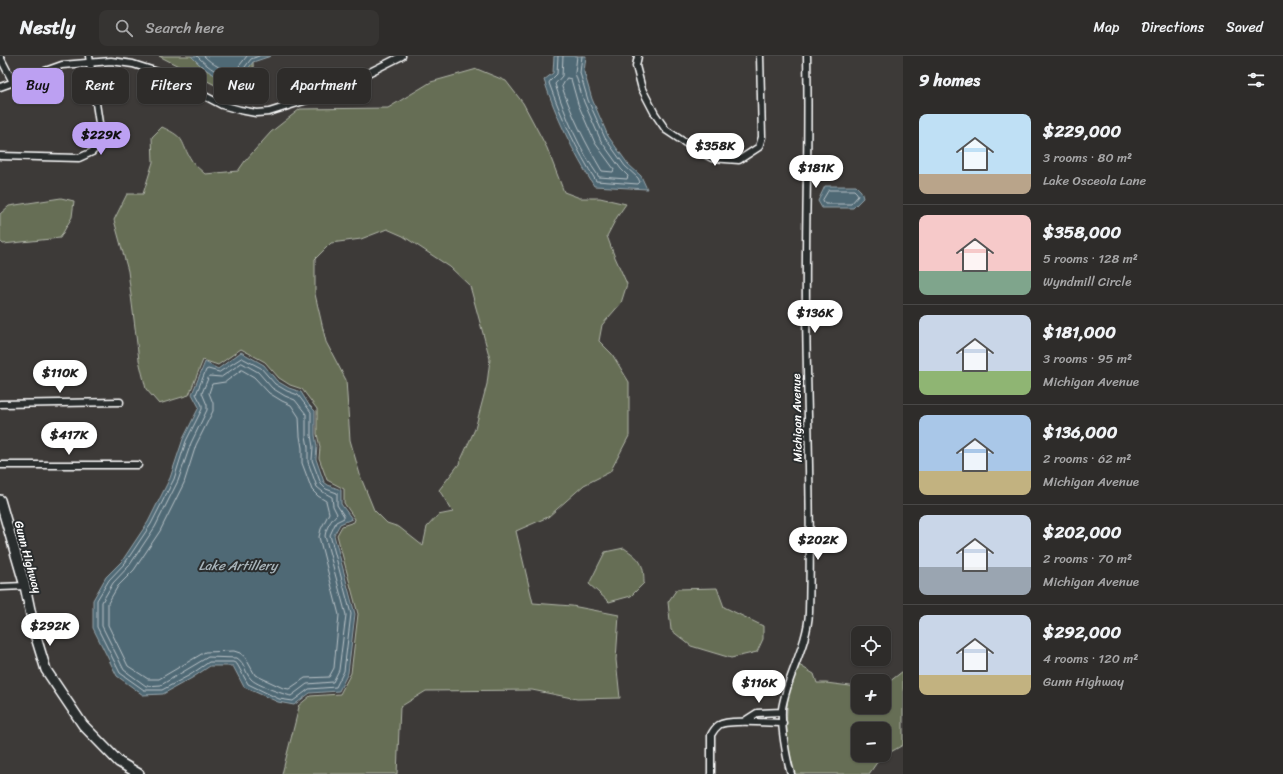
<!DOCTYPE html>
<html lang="en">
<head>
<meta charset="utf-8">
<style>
	body { margin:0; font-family:Sriracha,sans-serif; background:#363432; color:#f1f3f6; height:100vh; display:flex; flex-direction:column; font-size:15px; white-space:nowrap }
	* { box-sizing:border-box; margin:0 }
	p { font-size:13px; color:#a7a7a8 }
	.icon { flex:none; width:22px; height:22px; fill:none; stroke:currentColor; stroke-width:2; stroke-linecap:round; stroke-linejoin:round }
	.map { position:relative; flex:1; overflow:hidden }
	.details { display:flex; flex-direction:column; background:#2e2c2a; width:380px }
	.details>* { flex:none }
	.guide { position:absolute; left:12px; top:12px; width:380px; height:36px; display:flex; gap:8px }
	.buttons { position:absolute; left:851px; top:570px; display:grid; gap:8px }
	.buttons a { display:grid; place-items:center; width:40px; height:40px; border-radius:8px; background:#2e2c2a; box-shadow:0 1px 3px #0004,0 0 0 1px #494847; font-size:20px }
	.price { position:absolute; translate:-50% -34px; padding:0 9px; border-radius:14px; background:#fff; color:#222; font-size:13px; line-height:26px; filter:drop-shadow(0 1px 2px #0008) }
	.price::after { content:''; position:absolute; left:50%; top:24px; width:12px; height:9px; margin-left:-6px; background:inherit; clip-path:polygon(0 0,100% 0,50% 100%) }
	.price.active { background:#bca0f2; color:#111 }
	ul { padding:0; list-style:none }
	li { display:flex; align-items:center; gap:12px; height:100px; padding:0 16px }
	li+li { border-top:1px solid #494847 }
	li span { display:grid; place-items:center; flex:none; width:112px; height:80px; border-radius:8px; color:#555 }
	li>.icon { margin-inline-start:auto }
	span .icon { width:48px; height:48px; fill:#fffc; stroke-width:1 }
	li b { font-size:17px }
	h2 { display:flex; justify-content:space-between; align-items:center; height:48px; padding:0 16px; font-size:17px }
	.chip { padding:0 14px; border-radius:8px; background:#2e2c2a; box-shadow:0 1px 3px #0004,0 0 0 1px #494847; font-size:14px; line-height:36px }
	.chip.active { background:#bca0f2; color:#111 }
	header { display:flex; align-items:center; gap:24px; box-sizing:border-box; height:56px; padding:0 20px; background:#2e2c2a; border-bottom:1px solid #494847 }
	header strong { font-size:19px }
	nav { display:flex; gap:22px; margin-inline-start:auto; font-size:14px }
	.search { width:280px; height:36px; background:#363432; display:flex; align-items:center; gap:10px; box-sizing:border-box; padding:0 14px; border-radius:8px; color:#a7a7a8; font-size:15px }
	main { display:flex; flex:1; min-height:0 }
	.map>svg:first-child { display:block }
	.green { fill:#666e54; stroke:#b2b6aa; fill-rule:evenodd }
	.water { fill:#506975; stroke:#96a5ac }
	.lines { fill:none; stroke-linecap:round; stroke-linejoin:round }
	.shore { stroke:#b9c3c8; stroke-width:1 }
	.street-casing { stroke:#fff; stroke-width:9 }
	.secondary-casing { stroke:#fff; stroke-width:12 }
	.street { stroke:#2a2d2e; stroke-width:6 }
	.secondary { stroke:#2a2d2e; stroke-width:9 }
	.labels { text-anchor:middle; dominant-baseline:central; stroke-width:4; stroke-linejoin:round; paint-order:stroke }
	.street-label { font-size:12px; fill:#fff; stroke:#2a2d2e }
	.water-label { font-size:13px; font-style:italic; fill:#a8b4ba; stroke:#2a2d2e }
</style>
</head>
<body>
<header>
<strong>Nestly</strong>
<div class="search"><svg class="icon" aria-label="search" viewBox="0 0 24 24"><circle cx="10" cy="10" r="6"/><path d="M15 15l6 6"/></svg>Search here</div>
<nav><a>Map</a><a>Directions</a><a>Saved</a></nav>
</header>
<main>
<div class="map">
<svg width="903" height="718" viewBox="0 0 903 718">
	<rect width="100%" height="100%" fill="#3d3a38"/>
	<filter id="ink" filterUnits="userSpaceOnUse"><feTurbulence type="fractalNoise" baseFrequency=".025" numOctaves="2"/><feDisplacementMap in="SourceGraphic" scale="8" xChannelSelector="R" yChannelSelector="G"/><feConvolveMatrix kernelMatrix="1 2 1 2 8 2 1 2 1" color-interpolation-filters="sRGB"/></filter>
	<g filter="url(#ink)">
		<path class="green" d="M159 0H191L206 15 253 6 254 32 244 44Z
			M477 13 506 25 523 47 547 92 564 136 580 142H600L626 148 617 161 607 180 614 199 627 228 621 247 602 269 599 285 612 298 629 326V380L610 416 584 429 548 461 516 475 533 547 572 550 619 559 616 604 620 642 577 643 532 634 426 635 400 651 397 718H282L299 651 298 650 310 640 340 638 351 617 358 558 337 479 342 470 354 466 355 463 344 447V433L327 424 319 402 320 391 317 378V353L302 333 290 329 279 322 265 306 241 293 218 309 203 304 189 339 159 348 146 333 139 304 128 215 114 164 127 138H143L153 106 152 81 162 71C188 83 179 85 192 105 195 110 201 114 205 118L238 115 245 105 271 76 300 53 388 52 431 26ZM387 173 403 180 450 211 470 230 490 303 487 328 475 373 459 408 439 434 453 456 438 459 427 471 423 490 399 471 387 467 374 454 361 422 350 384 346 324 326 286 315 238V203L331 187 361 183Z
			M61 142 74 145 72 161 60 182 3 188 0 185V158L9 150Z
			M624 492C640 503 644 507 644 527L631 540 609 546 589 528 605 496Z
			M717 532 724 551 763 570V583L757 596 731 602 691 590 671 574 668 546 677 533Z
			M799 609 814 618 817 627H826L858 631V651H884V627L889 626 903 615V689L880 702 869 718H794C787 693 785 667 788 641 790 630 795 620 799 609ZM858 673H884V699H858Z"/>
		<path class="water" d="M191 0H271L253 6 241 23C219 26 206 15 191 0Z
			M554 0H586L584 16 592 43 608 80 628 108 641 120 647 133 594 130C573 96 556 61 544 24L553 17Z
			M825 130H856L861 135 863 142 853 152H822L818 145Z
			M241 296 264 309 277 325 289 332 301 336 309 349 315 355V379L317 390 316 403 324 426 328 429 341 434V448L352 463 340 468 334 479 355 558 348 617 339 635 310 637 294 649 278 646 244 631 233 610H210L192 622 163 638 143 639 117 620 93 572V544L106 521 122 505 148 466 170 422 183 383 199 351 192 338 205 306 218 313Z"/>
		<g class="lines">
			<path class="shore" d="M197 0C208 11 222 23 239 19L251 3 259 0
				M204 0C212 8 225 17 236 14L247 0
				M558 0 557 18 550 25 549 27C561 61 577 94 596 125L638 128 640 126 638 122 625 110 605 82 588 44 580 17 582 0
				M563 0 562 20 555 28C565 60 580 94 599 121L627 123 628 120 621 113 601 85 584 46 575 17 577 0
				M567 22 571 23 578 48 595 87 614 113 613 116 602 115C586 88 572 60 562 31Z
				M829 134H854L857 137 858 140 851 148H825L823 144Z
				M242 302 261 312 275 328 287 335 298 339 311 356V379L313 391 312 404 321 428 326 433 337 437V449L344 460V462L336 466 330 479 351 558 344 615 336 631 309 633 293 645 279 643 248 628 237 608 233 606H209L190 619 162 634H144L120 617 97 571V544L109 524 125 507 151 468 174 423 186 385 202 353V349L196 338 206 314 208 313 219 316Z
				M242 307 258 316 272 332 285 340 295 344 306 358V380L308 391V406L317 431 323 436 332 441 333 450 337 458C331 464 326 472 325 480L346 559 339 614 333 626 307 628 291 640C283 638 256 629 251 623 245 617 245 607 237 602L208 601 161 629 146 630 124 614 102 570V546L113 527 129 510 155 471 178 425 191 387 207 354V349L202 337 209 320 221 321Z
				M242 314 254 321 269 337 282 345 291 349 299 361 300 380 302 392V407L312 434 318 440 326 445 329 457 321 473 319 481 339 559 334 612 329 621 305 622 289 633 283 632 255 619 245 601 240 597 234 595 205 596 159 623H148L128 610 108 569V547L118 530 134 514 160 475 184 427 196 389 213 355V347L209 337 212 328 225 326Z"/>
			<defs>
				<path id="street" d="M638 0 636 10 642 33 655 58 666 74 693 92 712 102 739 104 759 91 762 81 760 0
					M0 1 13 26
					M0 31 62 9 111 5 133 8 161 17 222 49 240 54 256 57 269 56 326 38 402 0
					M0 100 79 102 92 96 99 88 100 74 89 0
					M0 348 120 346
					M0 409H138
					M0 531 25 530
					M743 666 757 657 782 656
					M711 718V679C713 675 715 672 719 669 729 663 770 667 783 667
					M791 718C786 701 781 671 782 653 783 645 786 636 788 629 796 605 808 581 809 556 812 455 807 355 806 254 805 169 809 85 807 0"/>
				<path id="secondary" d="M0 444 25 530 35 578 46 614 83 669 119 706 139 718"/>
			</defs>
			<use href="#street" class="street-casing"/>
			<use href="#secondary" class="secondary-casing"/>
			<use href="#street" class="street"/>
			<use href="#secondary" class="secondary"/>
		</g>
	</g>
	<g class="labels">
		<g class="street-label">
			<text transform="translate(797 362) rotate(-91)">Michigan Avenue</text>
			<text transform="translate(28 501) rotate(75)">Gunn Highway</text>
		</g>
		<g class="water-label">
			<text x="238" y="509">Lake Artillery</text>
		</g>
	</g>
</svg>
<div class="buttons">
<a><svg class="icon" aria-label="locate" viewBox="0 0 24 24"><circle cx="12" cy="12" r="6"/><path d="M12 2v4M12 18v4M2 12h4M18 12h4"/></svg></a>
<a>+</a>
<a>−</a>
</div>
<b class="price active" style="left:101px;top:100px">$229K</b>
<b class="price" style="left:715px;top:111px">$358K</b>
<b class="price" style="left:816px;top:133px">$181K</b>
<b class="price" style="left:815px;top:278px">$136K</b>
<b class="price" style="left:60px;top:338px">$110K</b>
<b class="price" style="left:69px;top:400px">$417K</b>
<b class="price" style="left:818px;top:505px">$202K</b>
<b class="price" style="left:50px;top:591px">$292K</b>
<b class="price" style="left:759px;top:648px">$116K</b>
<div class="guide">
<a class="chip active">Buy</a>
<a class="chip">Rent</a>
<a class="chip">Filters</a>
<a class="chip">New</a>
<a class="chip">Apartment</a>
</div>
</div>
<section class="details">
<h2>9 homes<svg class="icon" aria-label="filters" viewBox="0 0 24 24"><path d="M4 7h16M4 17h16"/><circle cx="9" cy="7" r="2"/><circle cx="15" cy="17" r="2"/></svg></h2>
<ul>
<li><span style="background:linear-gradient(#bfe0f5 75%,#b9a48a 0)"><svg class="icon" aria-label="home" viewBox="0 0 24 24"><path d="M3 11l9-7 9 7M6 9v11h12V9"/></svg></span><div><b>$229,000</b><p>3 rooms · 80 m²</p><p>Lake Osceola Lane</p></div></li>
<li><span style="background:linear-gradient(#f6c9c9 70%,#7fa58c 0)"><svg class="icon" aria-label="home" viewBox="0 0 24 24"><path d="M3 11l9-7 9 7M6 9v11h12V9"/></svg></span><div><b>$358,000</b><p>5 rooms · 128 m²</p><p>Wyndmill Circle</p></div></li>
<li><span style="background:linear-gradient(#c9d6e8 70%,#8fb573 0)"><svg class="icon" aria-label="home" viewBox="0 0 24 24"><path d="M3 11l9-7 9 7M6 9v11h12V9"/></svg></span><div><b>$181,000</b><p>3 rooms · 95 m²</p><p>Michigan Avenue</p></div></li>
<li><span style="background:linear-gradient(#a9c7e8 70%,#c2b280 0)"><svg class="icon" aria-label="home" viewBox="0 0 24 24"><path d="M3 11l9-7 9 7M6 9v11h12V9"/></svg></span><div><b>$136,000</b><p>2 rooms · 62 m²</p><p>Michigan Avenue</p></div></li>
<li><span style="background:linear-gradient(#c9d6e8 65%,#9aa5b1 0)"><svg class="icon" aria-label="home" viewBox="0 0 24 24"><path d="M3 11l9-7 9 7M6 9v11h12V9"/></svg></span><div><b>$202,000</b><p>2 rooms · 70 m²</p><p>Michigan Avenue</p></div></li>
<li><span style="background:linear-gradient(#c9d6e8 75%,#c2b280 0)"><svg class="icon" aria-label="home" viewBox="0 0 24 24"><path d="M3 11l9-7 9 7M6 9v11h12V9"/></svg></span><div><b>$292,000</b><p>4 rooms · 120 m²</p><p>Gunn Highway</p></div></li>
</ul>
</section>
</main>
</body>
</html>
